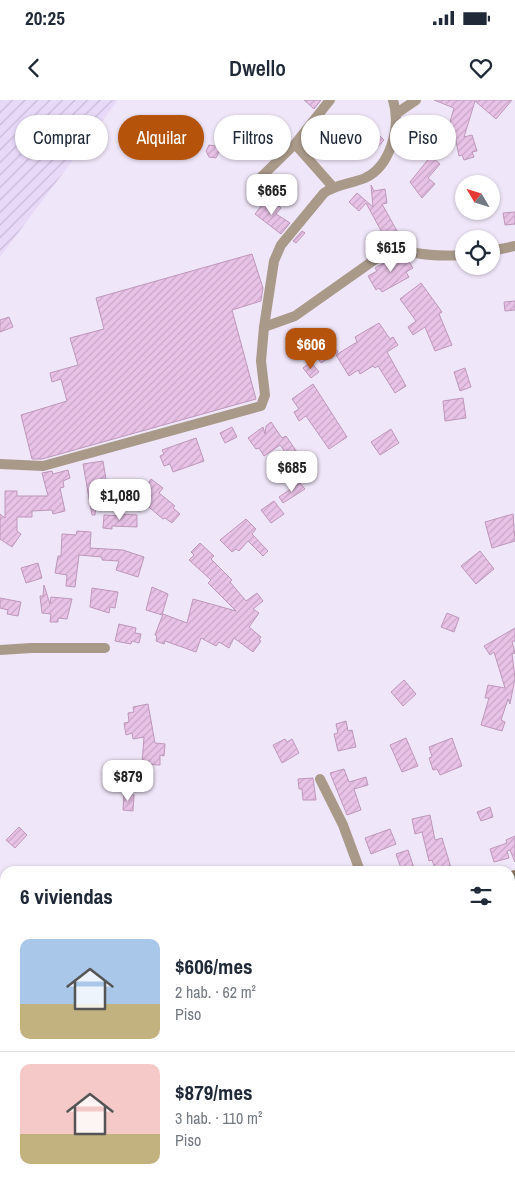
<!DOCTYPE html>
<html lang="es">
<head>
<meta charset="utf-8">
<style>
	body { margin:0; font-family:"Archivo Narrow",sans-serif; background:#f2f2f3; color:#1f2937; height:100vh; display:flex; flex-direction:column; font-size:19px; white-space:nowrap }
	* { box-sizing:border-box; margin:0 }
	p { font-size:16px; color:#747a83 }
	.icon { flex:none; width:28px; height:28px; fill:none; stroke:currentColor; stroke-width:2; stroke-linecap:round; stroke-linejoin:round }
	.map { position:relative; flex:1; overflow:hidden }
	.panel { position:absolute; left:0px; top:766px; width:515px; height:321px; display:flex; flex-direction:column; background:#fff; border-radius:15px 15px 0 0; box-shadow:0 1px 4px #0004 }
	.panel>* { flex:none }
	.banner { position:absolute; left:15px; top:15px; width:485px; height:45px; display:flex; gap:10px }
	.needle { width:32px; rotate:308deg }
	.tools { position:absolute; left:455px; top:75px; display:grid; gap:10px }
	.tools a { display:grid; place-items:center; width:45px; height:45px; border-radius:50%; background:#fff; box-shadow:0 1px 4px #0004; font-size:25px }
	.price { position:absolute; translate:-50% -42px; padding:0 11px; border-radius:10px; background:#fff; color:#222; font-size:16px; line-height:32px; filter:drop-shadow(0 1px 2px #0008) }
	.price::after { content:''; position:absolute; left:50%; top:30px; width:15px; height:11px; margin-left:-8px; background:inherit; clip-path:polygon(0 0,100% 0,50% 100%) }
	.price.current { background:#b45309; color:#fff }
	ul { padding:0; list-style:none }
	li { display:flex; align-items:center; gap:15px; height:125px; padding:0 20px }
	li+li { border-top:1px solid #e0e1e3 }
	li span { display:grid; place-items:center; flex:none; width:140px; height:100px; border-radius:10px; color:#555 }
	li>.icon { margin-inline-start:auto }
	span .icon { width:60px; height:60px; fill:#fffc; stroke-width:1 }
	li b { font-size:21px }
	h2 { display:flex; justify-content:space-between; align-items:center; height:60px; padding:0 20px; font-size:21px }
	.chip { padding:0 18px; border-radius:22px; background:#fff; box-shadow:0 1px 4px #0004; font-size:18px; line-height:45px }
	.chip.current { background:#b45309; color:#fff }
	.status { display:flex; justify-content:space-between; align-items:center; height:35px; padding:0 25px; background:#fff; direction:ltr }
	.status svg { height:14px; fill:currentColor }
	header { display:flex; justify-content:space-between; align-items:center; height:65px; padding:0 20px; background:#fff; font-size:22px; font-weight:600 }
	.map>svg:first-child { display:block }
	.built { fill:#e9d9f9 }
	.industrial { fill:url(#industrial-furrows) }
	.building { fill:url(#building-hatch); stroke:#bd97ba }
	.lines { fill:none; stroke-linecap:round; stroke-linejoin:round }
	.minor { stroke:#a99989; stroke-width:10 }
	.secondary { stroke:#88725a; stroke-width:12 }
</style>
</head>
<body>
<div class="status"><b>20:25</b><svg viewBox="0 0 49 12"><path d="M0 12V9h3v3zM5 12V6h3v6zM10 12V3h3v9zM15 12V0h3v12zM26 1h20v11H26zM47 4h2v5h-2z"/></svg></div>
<header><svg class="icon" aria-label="back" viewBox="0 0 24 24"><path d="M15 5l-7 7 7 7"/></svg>Dwello<svg class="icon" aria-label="heart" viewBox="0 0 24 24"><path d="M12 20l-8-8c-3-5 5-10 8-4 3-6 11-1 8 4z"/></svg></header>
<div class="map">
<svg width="515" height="1087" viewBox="0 0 515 1087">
	<defs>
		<pattern id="industrial-furrows" width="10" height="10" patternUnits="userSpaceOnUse" patternTransform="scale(1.25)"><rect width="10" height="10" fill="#e9d9f9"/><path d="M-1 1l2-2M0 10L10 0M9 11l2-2" fill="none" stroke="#c8bad6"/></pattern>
		<pattern id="building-hatch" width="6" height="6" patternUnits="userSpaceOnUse" patternTransform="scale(1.25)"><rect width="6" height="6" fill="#e9c2e7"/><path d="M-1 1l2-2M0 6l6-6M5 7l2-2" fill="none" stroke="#c8a7c7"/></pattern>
	</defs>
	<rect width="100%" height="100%" fill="#f0e6f9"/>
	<path class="built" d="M0 856H5V1054L0 1056Z"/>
	<path class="industrial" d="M0 0H118L0 157Z"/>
	<path class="building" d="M304 0H321L314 9Z
		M434 0H512L496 19 475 1 464 37 472 35 477 51 472 52 474 57 464 60 462 55 459 56 454 31 448 29 454 8Z
		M408 18 424 26 419 36 414 33 411 38 401 33Z
		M245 25 268 42 258 56 254 53 249 59 231 45Z
		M371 27 384 40 376 49 363 37Z
		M209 45 216 46 219 52 216 58 209 57 206 51Z
		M431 56 440 64 428 78 435 84 422 98 410 82Z
		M371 85 374 91 385 89 387 103 382 104 397 131 385 138 366 103 359 111 349 102 357 93 373 107Z
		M268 97 281 108 276 114 290 123 281 134 255 114Z
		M515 112V124L505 125 503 113Z
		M302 131 305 133 296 143 293 141Z
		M252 154 263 188 261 201 232 210 256 299 42 359H32L21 315 67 301 61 279 52 282 50 273 78 265 70 238 104 229 96 198Z
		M400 154 406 157 413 168 406 172 409 177 382 192 379 188 376 190 368 176 377 171 375 168Z
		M421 183 442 212 439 214 452 245 435 251 425 227 413 235 408 227 416 221 400 199Z
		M515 201V210L505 211 504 202Z
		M9 217 13 227 0 232V220Z
		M379 223 390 239 393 237 398 245 387 252 406 286 395 293 378 266 375 268 373 266 360 274 358 270 349 276 336 255 357 242 355 237Z
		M322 232 338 252 321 263 307 242Z
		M311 262 319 272 311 278 303 268Z
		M465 268 471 287 460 291 454 272Z
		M313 284 347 337 329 349 306 316 299 321 294 312 299 309 292 299Z
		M463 298 466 318 445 321 443 301Z
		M271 322 282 338 286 336 297 352 289 357 280 345 264 356 259 348 256 349 248 338 263 327 265 334 266 326Z
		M232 327 237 337 225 343 220 333Z
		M391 329 399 343 380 355 371 342Z
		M196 338 204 361 173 372 170 364 164 366 160 356 164 354 162 350Z
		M103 361 107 386 97 387 95 415H92L83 364Z
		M68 370 70 378 63 381 64 387 60 388 65 411 53 414 52 410 32 411V417H17V431L21 434 12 447 0 439V414L5 418V391H17V396H48L42 373 52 371 53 374Z
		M151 379 163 388 159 393 175 406 173 408 180 414 172 423 165 418 163 419 144 403 148 389 145 388Z
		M300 383 305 389 283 403 279 397Z
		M274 401 284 414 271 423 261 410Z
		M122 414 137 415V427L112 426V429L103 428 104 415 122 416Z
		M513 414 515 441 492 448 485 422Z
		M246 419 256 429 252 434 268 451 263 456 248 441 239 451 236 449 232 452 220 440Z
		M77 431 91 432 90 448 123 450 144 457 138 477 116 470 119 461 102 460V457L79 455 75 487 66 486 67 475 55 473 58 456H61L62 434 76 435Z
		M200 443 214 456 211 459 232 480 230 482 246 501 257 493 263 501 253 509 259 513 249 527 261 537 259 540 261 541 253 552 234 538 229 548 219 542 216 546 201 538 196 552 165 541 164 544 156 541 157 536 155 535 163 514 187 523 193 499 236 511 208 483 211 480 189 460 194 455 191 452Z
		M480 451 494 469 476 484 461 466Z
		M38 463 42 478 26 483 21 468Z
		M44 485 50 504 51 497 72 499 67 519 58 518V522H50L51 514 42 513 40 496H43Z
		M152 487 168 494 162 515 146 510Z
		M92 488 118 492 115 508 110 507 109 513 90 507Z
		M0 498 21 502 18 516 7 514 8 510 0 508Z
		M447 513 459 518 454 532 441 527Z
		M119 524 136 528 135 533 141 534 139 543 132 541 131 544 115 541Z
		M515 528V541H512L515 553 512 554 515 578 510 604 508 599 501 620 505 622 502 631 481 625 489 598H485L488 585 505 588 494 552 490 555 484 546Z
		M404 580 416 594 403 606 391 592Z
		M148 604 155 643 165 644 164 656 160 655V665L142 664 144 637 133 639 132 633 126 635 124 623 129 622 128 613 134 612 133 607Z
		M346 621 348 631 352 630 356 647 338 651 334 634 338 633 336 624Z
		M406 638 418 666 402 672 390 645Z
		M452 638 462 666 440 675 437 669 433 670 429 658 432 657 429 647Z
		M285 639 287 642 292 639 299 653 282 663 273 645Z
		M344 669 349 682 366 677 368 685 354 689 361 710 347 715 330 673Z
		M313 678 316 700H303L302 689H299L298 679Z
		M124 694 134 695 133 711 123 710Z
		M490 707 493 717 481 721 477 712Z
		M430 715 435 740 442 738 452 771H436L432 760 429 761 422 732 415 734 412 719Z
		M19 727 27 735 15 748 6 740Z
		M390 729 396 744 371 754 365 738Z
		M515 736V762L510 750 507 751 509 758 494 762 490 749 507 743 506 740Z
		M408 750 414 768 402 771 396 754Z"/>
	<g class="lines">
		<path class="minor" d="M397 13 416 0
			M295 44 333 87
			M258 80 295 44 330 0
			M491 151 515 146
			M264 227 295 216 394 146C402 145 408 151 416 153 432 156 447 156 464 155
			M0 364 43 366 261 306 265 295 261 261 264 227 274 161 281 145 324 93C337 84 351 84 365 78 391 66 401 26 393 0
			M0 550 31 548H105
			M320 679 343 725 360 771
			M133 1082 138 1087
			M441 1082V1087"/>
		<path class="secondary" d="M510 778 515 776
			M0 1057 5 1056"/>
	</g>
</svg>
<div class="tools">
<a><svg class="needle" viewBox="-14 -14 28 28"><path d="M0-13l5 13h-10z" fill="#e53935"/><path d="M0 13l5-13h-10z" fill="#747a83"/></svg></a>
<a><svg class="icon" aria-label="locate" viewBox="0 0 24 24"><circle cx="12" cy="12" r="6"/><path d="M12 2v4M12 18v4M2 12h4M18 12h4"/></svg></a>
</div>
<b class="price" style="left:272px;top:116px">$665</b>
<b class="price" style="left:391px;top:173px">$615</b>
<b class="price current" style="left:311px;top:270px">$606</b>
<b class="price" style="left:292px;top:393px">$685</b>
<b class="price" style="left:120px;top:421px">$1,080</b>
<b class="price" style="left:128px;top:702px">$879</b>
<div class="banner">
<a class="chip">Comprar</a>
<a class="chip current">Alquilar</a>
<a class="chip">Filtros</a>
<a class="chip">Nuevo</a>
<a class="chip">Piso</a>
</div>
<section class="panel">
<h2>6 viviendas<svg class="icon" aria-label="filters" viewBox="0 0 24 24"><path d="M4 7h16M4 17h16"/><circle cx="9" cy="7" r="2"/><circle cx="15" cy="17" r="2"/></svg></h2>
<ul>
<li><span style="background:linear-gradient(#a9c7e8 65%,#c2b280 0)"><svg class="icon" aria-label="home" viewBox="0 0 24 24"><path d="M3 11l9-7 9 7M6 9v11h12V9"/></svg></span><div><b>$606/mes</b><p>2 hab. · 62 m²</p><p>Piso</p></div></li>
<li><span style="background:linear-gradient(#f6c9c9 70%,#c2b280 0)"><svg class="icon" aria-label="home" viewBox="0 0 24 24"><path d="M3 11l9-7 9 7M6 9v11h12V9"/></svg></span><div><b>$879/mes</b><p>3 hab. · 110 m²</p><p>Piso</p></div></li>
</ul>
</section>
</div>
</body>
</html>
